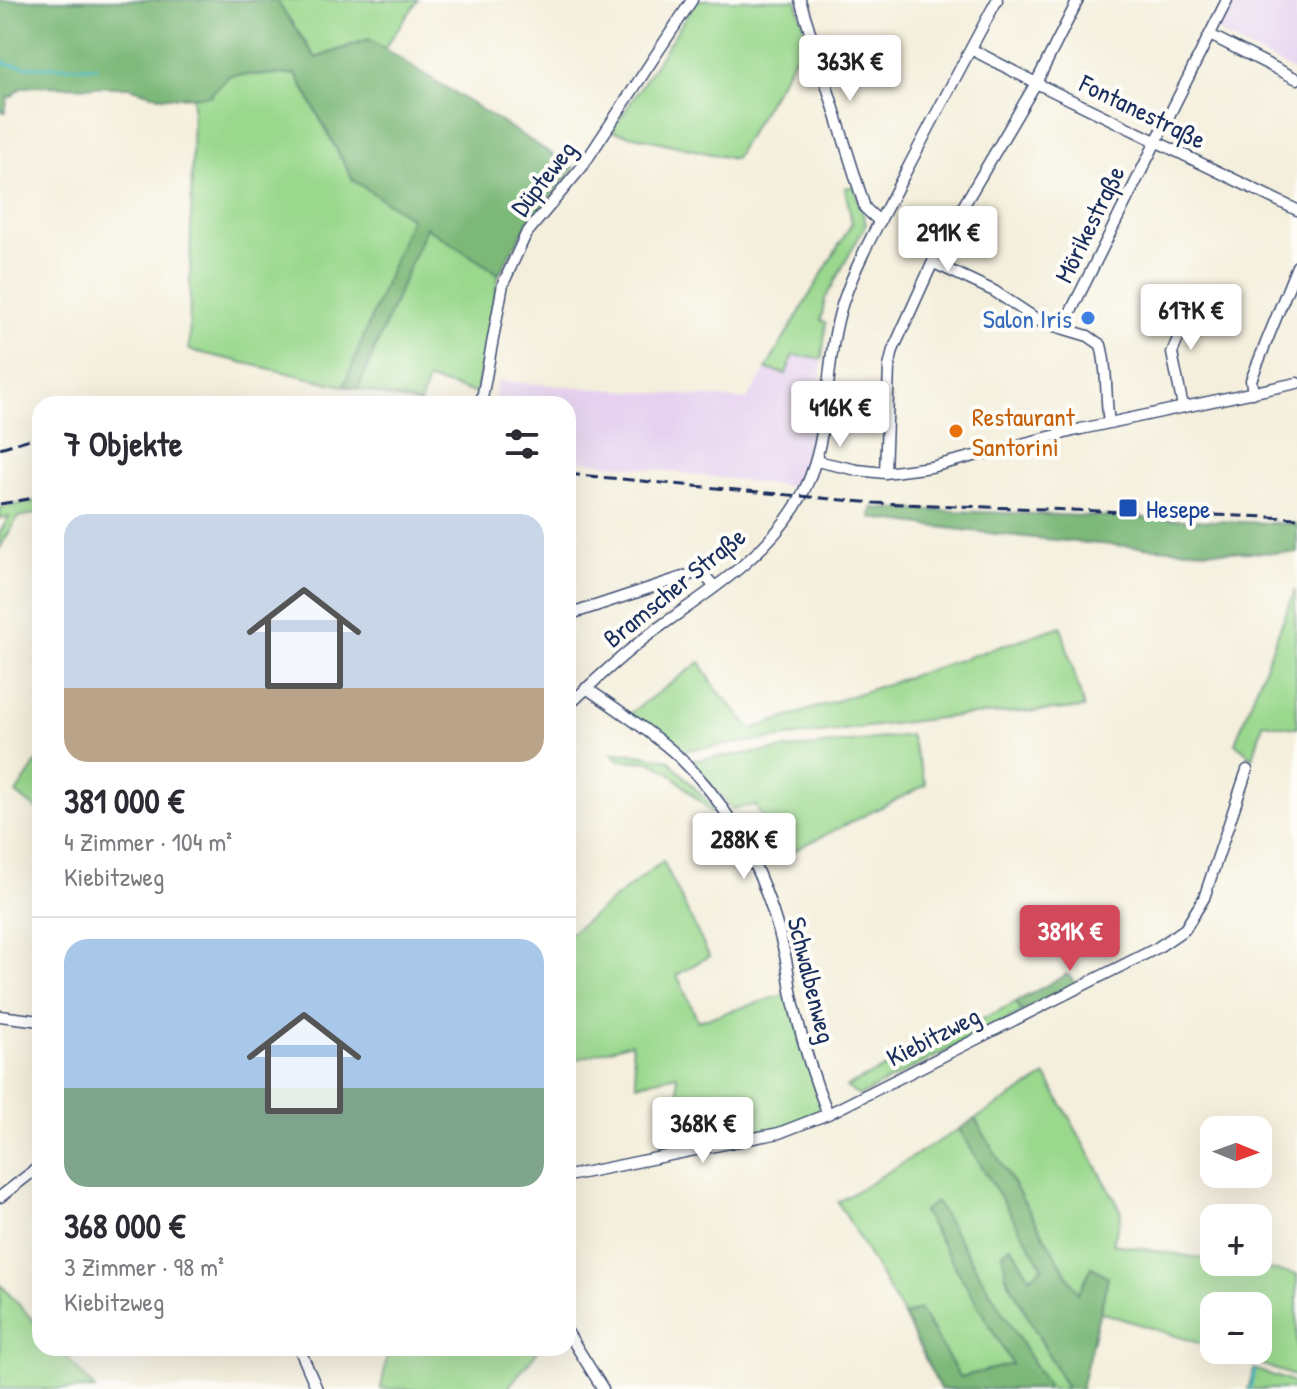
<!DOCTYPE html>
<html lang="de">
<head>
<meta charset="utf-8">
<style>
	body { margin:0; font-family:"Patrick Hand",sans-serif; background:#f2f2f3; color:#2b2b33; height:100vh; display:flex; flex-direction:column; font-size:30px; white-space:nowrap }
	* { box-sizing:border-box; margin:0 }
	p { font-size:26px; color:#7c7c81 }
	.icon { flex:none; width:44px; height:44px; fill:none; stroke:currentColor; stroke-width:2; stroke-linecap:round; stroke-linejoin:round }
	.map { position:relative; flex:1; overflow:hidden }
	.side { position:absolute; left:32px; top:396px; width:544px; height:960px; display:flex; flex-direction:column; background:#fff; border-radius:24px; box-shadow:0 8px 32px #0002 }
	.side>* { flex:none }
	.needle { width:52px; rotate:91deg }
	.controls { position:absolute; left:1200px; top:1116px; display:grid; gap:16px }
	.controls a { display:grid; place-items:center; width:72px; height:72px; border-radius:16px; background:#fff; box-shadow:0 8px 32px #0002; font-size:40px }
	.price { position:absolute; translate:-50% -68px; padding:0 18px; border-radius:8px; background:#fff; color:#222; font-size:26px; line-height:52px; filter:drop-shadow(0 2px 4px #0008) }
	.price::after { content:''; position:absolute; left:50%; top:48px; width:24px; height:18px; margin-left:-12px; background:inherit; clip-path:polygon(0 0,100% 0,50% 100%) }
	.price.current { background:#d1495b; color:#fff }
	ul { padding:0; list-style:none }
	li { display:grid; align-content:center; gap:16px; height:424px; padding:0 32px }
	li+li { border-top:2px solid #e1e1e2 }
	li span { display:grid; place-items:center; height:248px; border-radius:24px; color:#555 }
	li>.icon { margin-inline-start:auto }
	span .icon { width:144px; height:144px; fill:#fffc; stroke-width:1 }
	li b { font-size:34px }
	h2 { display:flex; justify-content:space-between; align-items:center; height:96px; padding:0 32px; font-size:34px }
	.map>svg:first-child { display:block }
	.built { fill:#e6d2f0 }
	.green { fill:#9ad88d; stroke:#5a8476; stroke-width:2 }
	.forest { fill:#7bb878; stroke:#4b746b; stroke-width:2 }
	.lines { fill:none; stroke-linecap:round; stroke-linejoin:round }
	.stream { stroke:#48b7bf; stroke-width:3 }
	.minor-casing { stroke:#3c4c71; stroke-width:13 }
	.minor { stroke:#fff; stroke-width:10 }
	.rail { stroke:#1b2f5e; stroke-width:3; stroke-dasharray:12 6; stroke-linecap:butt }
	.shop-dot { fill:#3f7fe0; stroke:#fdfcf7; stroke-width:3 }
	.food-dot { fill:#e8710a; stroke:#fdfcf7; stroke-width:3 }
	.transit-dot { fill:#1a4fb4; stroke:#fdfcf7; stroke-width:3 }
	.labels { text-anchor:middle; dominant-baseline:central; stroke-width:8; stroke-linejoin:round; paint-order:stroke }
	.street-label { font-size:26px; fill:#1b2f5e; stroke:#fdfcf7 }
	.shop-label { font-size:26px; fill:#366cbe; stroke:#fdfcf7; text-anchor:end }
	.food-label { font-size:26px; fill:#c56008; stroke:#fdfcf7; text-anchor:start }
	.transit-label { font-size:26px; fill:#164399; stroke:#fdfcf7; text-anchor:start }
</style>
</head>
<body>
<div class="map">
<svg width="1297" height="1389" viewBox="0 0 1297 1389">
	<rect width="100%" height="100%" fill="#fdfcf7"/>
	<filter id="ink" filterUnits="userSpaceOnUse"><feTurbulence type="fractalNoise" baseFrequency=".0125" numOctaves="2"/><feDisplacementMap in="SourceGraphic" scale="16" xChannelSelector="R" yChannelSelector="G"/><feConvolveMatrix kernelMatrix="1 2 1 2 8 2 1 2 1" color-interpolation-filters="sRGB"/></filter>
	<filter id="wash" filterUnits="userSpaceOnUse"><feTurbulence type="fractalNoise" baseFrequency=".006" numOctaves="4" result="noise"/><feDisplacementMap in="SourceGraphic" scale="32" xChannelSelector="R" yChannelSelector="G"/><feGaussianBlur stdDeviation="1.8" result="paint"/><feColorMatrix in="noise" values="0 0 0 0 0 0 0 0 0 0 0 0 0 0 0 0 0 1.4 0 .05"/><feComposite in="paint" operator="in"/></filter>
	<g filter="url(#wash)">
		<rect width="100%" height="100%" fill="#f4efdc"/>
		<path class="built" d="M1233 0H1297V73L1222 35 1218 30Z
			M793 355 822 359 816 417 795 487 568 459V404H494L497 381 747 400 766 369 786 374Z"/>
		<path class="green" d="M276 0H418L384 49 368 39 316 58Z
			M697 0H796L807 37 734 159 612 131Z
			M296 74 353 180 412 218 344 386 189 350 193 96H209L230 75Z
			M854 186 866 224 825 299 821 320 826 323 822 359 793 355 786 374 766 369 852 223 845 188Z
			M426 227 499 274 476 393 428 380 420 404 358 389Z
			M40 500V513L18 517 0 548V532L9 517 0 518V508Z
			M1295 590 1297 728 1263 723 1253 758 1235 743Z
			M1061 626 1084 708 956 716 677 751 630 713 700 662 716 689 752 729Z
			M910 735 926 785 781 857 756 805 732 809 693 763V760Z
			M612 753 638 754 669 760 716 811 712 813 669 772 652 762 619 760Z
			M40 757V812L16 793Z
			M663 861 709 956 677 975 698 1021 789 993 823 1113 783 1127 682 1147 677 1075 637 1084 631 1043 568 1062V935Z
			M1016 1002 1022 1012 859 1096 846 1087Z
			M1046 1076 1122 1212 1113 1244 1297 1274V1377L1220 1350H1258V1306H1214V1348L1100 1312 1108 1277 1078 1294 975 1119Z
			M959 1129 1044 1267 1030 1278 1011 1246 1006 1276 1067 1389H1049L936 1202 923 1212 1013 1365 960 1377 919 1309 904 1316 838 1202Z
			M0 1284 40 1328V1348H58L95 1389H0Z
			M364 1348H540L507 1389H381L387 1356Z
			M1254 1369 1297 1384V1389H1248Z"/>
		<path class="forest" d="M0 0H276L316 58 369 39 574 168 523 231 499 274 426 227 358 389 344 386 411 218 353 180 296 74 230 75 209 96 162 97 129 87 33 86 21 88 11 97 8 96 5 112 0 110Z
			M872 508 1297 524V553C1155 552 1012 538 871 518Z
			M1067 974 1077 984 1022 1012 1016 1002Z
			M975 1119 1078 1293 1092 1267 1108 1277 1081 1389H1067L1006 1276 1003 1252 1011 1246 1030 1278 1043 1267 959 1129Z
			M936 1202 1049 1389H940L904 1316 919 1309 960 1377 1012 1364 923 1211Z"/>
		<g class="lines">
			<path class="stream" d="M0 56 6 64 31 67H97
				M1250 1389 1255 1371"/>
		</g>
	</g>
	<g filter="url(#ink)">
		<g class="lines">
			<defs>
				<path id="minor" d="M800 0 865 208 880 222
					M1210 35 1297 79
					M971 49 1036 83 1297 210
					M934 263 994 291 1041 322 1088 336 1101 345C1108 371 1105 396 1109 423
					M1063 327 1227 0
					M1253 393 1251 380 1297 266
					M481 404 503 284 526 234 582 167 692 0
					M1183 407 1172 353 1195 296
					M816 461 857 470 885 473 931 467 1081 429 1297 383
					M885 473 889 367 893 350 941 244 1036 83 1078 0
					M568 615 692 574 705 576 715 587
					M586 688C614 707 656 735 680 758 736 811 767 880 785 955 789 972 790 991 795 1009 803 1044 814 1080 828 1114
					M568 706C594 681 621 656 650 634 701 596 760 562 795 507 835 445 821 369 843 302 858 258 882 218 903 177 934 118 965 59 997 0
					M0 1016 40 1021
					M568 1176 779 1133 828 1114 1157 948 1185 929 1204 898 1247 770
					M0 1197 40 1166
					M568 1333 603 1389
					M299 1348 317 1389"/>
			</defs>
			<use href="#minor" class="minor-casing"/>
			<use href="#minor" class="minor"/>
			<path class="rail" d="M283 404H312
				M0 448 40 436
				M568 474 874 503 1297 518
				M0 504 40 497"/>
		</g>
	</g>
	<circle class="shop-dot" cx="1088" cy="318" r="8"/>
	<circle class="food-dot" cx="956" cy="431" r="8"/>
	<rect class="transit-dot" x="1118" y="498" width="20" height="20" rx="4"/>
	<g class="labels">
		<g class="street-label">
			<text transform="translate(1143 111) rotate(26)">Fontanestraße</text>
			<text transform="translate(543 178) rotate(-52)">Düpteweg</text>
			<text transform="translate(1089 224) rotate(-64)">Mörikestraße</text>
			<text transform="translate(674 587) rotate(-39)">Bramscher Straße</text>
			<text transform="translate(812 980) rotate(76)">Schwalbenweg</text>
			<text transform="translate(933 1036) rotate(-27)">Kiebitzweg</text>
		</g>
		<g class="shop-label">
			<text x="1072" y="318">Salon Iris</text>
		</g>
		<g class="food-label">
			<text x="972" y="416">Restaurant<tspan x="972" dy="30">Santorini</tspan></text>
		</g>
		<g class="transit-label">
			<text x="1146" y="508">Hesepe</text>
		</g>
	</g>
</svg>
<div class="controls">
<a><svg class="needle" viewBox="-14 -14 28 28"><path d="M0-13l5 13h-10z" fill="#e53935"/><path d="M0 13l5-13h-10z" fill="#7c7c81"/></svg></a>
<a>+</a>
<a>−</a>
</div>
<b class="price" style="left:850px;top:103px">363K €</b>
<b class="price" style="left:948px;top:274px">291K €</b>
<b class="price" style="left:1191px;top:352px">617K €</b>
<b class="price" style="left:840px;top:449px">416K €</b>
<b class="price" style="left:744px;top:881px">288K €</b>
<b class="price current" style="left:1070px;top:973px">381K €</b>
<b class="price" style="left:703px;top:1165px">368K €</b>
<section class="side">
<h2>7 Objekte<svg class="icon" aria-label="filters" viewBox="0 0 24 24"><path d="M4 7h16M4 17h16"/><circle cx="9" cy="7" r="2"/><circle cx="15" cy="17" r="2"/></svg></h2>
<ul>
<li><span style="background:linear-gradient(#c9d6e8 70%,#b9a48a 0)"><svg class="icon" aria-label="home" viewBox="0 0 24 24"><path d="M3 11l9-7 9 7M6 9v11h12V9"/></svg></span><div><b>381 000 €</b><p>4 Zimmer · 104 m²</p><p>Kiebitzweg</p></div></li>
<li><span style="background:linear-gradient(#a9c7e8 60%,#7fa58c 0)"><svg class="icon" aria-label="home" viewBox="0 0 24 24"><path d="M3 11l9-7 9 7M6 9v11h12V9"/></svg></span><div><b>368 000 €</b><p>3 Zimmer · 98 m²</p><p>Kiebitzweg</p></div></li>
</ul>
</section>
</div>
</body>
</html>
